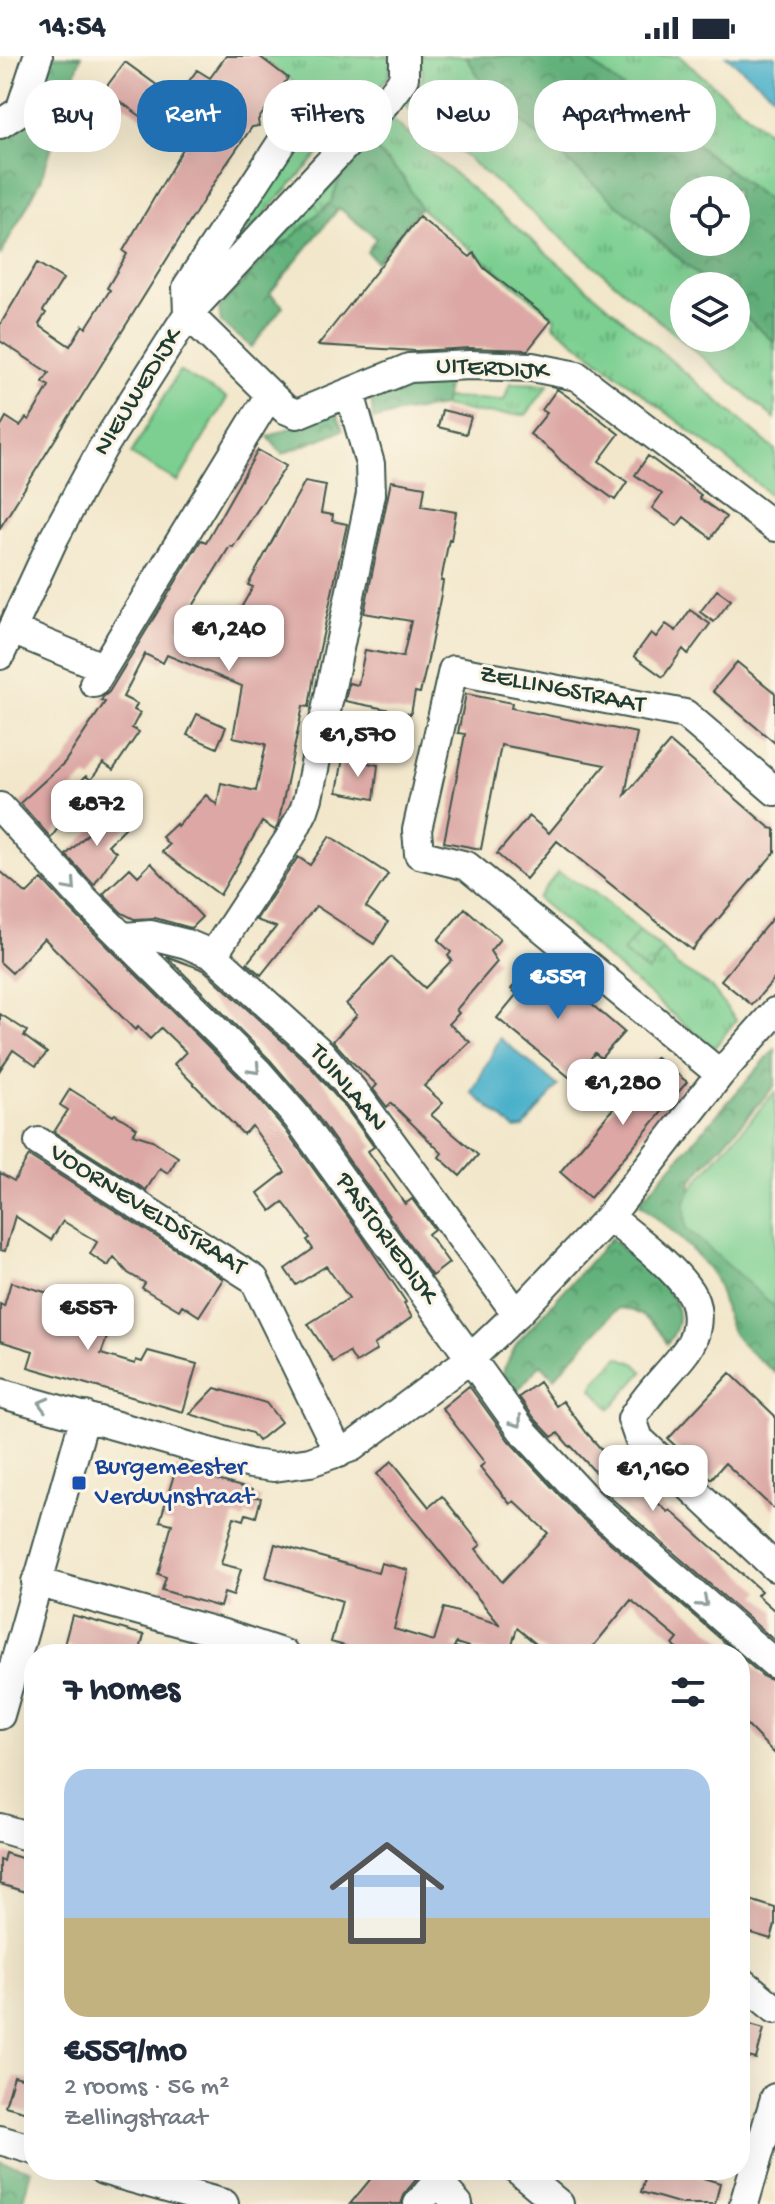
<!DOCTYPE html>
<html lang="en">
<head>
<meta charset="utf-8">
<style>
	body { margin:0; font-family:"Gochi Hand",sans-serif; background:#f6f6f7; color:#1f2937; height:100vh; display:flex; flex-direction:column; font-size:30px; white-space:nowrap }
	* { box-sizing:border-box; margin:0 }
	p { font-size:26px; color:#747a83 }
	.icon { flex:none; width:44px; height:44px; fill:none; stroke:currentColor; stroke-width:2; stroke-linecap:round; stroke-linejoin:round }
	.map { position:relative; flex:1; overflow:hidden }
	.sheet { position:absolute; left:24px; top:1588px; width:726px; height:536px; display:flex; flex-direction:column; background:#fff; border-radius:32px; box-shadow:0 8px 32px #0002 }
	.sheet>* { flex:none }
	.top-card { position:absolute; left:24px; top:24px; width:728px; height:72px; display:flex; gap:16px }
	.controls { position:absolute; left:670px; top:120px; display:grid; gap:16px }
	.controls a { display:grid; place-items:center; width:80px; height:80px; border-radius:50%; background:#fff; box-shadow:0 8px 32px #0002; font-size:40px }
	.price { position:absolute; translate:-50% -68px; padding:0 18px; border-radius:16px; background:#fff; color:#222; font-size:26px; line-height:52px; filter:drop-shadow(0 2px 4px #0008) }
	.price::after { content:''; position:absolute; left:50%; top:48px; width:24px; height:18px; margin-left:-12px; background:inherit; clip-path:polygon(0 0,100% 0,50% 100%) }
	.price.active { background:#1f6fb2; color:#fff }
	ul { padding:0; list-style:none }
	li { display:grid; align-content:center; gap:16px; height:424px; padding:0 40px }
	li span { display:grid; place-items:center; height:248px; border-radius:24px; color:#555 }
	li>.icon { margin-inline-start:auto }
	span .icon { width:144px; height:144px; fill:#fffc; stroke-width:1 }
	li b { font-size:34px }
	h2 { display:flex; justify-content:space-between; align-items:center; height:96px; padding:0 40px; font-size:34px }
	.tag { padding:0 28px; border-radius:32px; background:#fff; box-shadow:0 8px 32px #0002; font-size:28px; line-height:72px }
	.tag.active { background:#1f6fb2; color:#fff }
	.status { display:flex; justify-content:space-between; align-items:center; height:56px; padding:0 40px; background:#fff; direction:ltr }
	.status svg { height:22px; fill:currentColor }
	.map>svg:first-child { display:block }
	.grass { fill:url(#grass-tufts); stroke:#4d8662; stroke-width:2 }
	.forest { fill:url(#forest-crowns); stroke:#427858; stroke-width:2; fill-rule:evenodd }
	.park { fill:url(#park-crowns); stroke:#4d8662; stroke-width:2 }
	.pitch { fill:#7bcf91; stroke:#4d8662; stroke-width:2 }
	.water { fill:#4cb1cb; stroke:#367780; stroke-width:2 }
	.building { fill:#dca7a4 }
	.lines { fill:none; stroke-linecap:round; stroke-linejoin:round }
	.minor-casing { stroke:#3f564b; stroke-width:32 }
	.minor { stroke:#fff; stroke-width:28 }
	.oneway { stroke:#8f9e9a }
	.transit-dot { fill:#1a4fb4; stroke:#fcf5e5; stroke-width:3 }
	.labels { text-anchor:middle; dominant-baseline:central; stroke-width:6; stroke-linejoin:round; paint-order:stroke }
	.street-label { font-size:26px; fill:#1f3d34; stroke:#fcf5e5 }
	.transit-label { font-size:26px; fill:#164399; stroke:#fcf5e5; text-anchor:start }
</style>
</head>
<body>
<div class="status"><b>14:54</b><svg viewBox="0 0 49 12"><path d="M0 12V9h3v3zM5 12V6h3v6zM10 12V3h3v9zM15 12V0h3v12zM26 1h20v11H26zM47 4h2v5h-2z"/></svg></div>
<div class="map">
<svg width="775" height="2148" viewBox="0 0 775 2148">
	<defs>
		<pattern id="grass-tufts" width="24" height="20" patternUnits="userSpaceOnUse" patternTransform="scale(2)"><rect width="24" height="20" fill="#7bcf91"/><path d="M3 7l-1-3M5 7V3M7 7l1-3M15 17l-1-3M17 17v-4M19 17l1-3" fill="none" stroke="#64a977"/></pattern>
		<pattern id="forest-crowns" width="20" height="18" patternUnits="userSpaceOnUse" patternTransform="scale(2)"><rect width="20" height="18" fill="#64b27b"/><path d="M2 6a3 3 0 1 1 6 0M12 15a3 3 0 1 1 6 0" fill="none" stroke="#529266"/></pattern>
		<pattern id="park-crowns" width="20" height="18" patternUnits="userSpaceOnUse" patternTransform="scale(2)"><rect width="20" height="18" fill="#7bcf91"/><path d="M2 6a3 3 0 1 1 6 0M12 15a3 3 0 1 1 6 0" fill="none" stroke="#64a977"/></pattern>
	</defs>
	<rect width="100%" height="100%" fill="#fcf5e5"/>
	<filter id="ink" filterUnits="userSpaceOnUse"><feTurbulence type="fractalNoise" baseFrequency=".0125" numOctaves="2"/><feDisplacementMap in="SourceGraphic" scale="16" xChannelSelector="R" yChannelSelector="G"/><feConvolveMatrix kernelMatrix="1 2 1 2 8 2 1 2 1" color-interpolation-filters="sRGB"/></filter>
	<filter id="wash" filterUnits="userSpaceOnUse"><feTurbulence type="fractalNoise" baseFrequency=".006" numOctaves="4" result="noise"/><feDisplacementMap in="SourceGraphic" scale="32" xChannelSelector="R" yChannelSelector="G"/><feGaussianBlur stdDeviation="1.8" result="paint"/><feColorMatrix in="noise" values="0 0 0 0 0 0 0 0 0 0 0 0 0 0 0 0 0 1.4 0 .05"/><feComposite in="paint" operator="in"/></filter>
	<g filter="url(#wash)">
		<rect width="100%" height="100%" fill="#f2e7cb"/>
		<path class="grass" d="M258 0H389L392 5 389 19 381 29 213 215 322 47Z
			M417 0H466L488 35 711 230H684V282H736V252L775 287V363L405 49C418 29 430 22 417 0Z
			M582 0H679L775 82V150Z
			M391 63 775 394V443L736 410 553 269 555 262 420 152 403 121 369 87Z
			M341 119 331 146 289 184 272 193Z
			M510 327 549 328 526 359 479 357 443 350 445 342 504 344Z
			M558 816 595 837 663 894 677 910 710 930 736 964 713 993 537 842Z
			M619 1301 636 1308 643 1316 610 1353 592 1333 595 1325Z"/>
		<path class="forest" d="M47 0H81L41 124 0 200V88L4 75Z
			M466 0H582L775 150V287L736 252V230H711L487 35ZM684 134H736V186H684Z
			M369 87 403 121 420 152 376 206 367 196 376 182 339 152 270 237 283 250 252 291 221 267 219 252 272 193 289 184 331 146 341 119Z
			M449 323 443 350 398 357 373 364 371 338Z
			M334 353 343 374 282 398 268 381Z
			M775 993V1029L691 1125 687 1168 775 1248V1317C762 1305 744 1293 734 1279 726 1268 723 1237 714 1221 695 1192 665 1170 639 1147Z
			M611 1182C622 1192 633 1202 645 1213 669 1235 693 1255 667 1288 660 1271 639 1253 620 1252L613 1257 554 1322 541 1308 510 1343 502 1326 504 1313 517 1287Z
			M0 2105 31 2114 22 2148H0Z"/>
		<path class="park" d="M639 875 663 894 648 916 623 896Z"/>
		<path class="pitch" d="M179 315 227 342 178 426 131 398Z
			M775 1036V1251L686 1172 685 1145 696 1126Z"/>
		<path class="water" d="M726 0H775V40Z
			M500 982 558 1030 523 1072 515 1073 472 1037Z"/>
		<g id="blocks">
			<path class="building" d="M226 0H259L288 22 280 33 286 46 272 44 258 64 259 70 252 71 221 116 0 472V372L6 361 20 370 26 362 29 364 49 330 43 326 49 317 0 285V269L37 207 63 223 43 255 46 257 39 268 40 270 70 290 83 269 86 272 110 234 107 232 127 198 123 195 184 91 104 34 125 6 176 43 197 14 210 22Z
				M419 161 470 201 474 197 484 212 551 265 528 294 470 292 416 295 318 289Z
				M557 333 577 347 578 346 619 378 599 405 627 426 615 444 561 405 552 395 530 378 547 357 542 354Z
				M442 354 471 361 466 378 438 371Z
				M258 394 286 410 233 491 230 490 177 576 218 592 225 579 228 580 245 552 242 550 253 531 248 529 305 425 326 429 321 457 333 459 332 465 347 468 314 620 309 651 303 650 278 769 275 774 262 766 220 839 162 796 169 789 162 781 176 768 177 770 206 739 217 749 221 727 256 735 266 688 233 681 242 630 167 599 163 607 145 598 123 641 137 648 134 654 140 657 132 672 139 676 113 714 103 707 91 724 86 720 62 742 71 753 51 782 20 747 64 707 105 646 101 645 103 641 109 636 201 484 206 486Z
				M648 400 701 439 699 442 726 461 711 482 684 461 677 470 652 452 662 438 635 419Z
				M391 425 425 431 422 450 456 456 451 484 449 483 441 525H443L441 538 427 608 420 637 415 636 411 658 345 645 349 627 358 629 365 594 403 601 411 565 364 557Z
				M717 534 731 544 714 566 700 556Z
				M690 554 710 568 688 598 683 593 663 621 634 600 651 577 656 581 666 568 676 575Z
				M737 606 775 637V687L713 635Z
				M466 638 512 647 511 652 637 677 625 739 670 686 770 772 775 773V796L692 894 557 785 526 823 497 798 529 760 549 777 605 709 501 689 481 793 444 786 465 678 458 677Z
				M197 658 226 671 217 692 187 679Z
				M343 702 378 709 374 743 337 736Z
				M111 755 126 771 108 789 116 796 94 829 66 799Z
				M330 780 388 818 366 851 388 866 374 888 316 850 261 919 247 907 276 871 256 864 298 801 310 809Z
				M151 807 202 861 191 872 155 862 134 863 122 857 103 838 130 812 138 820Z
				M0 815 27 838 42 823 69 852 246 1028 284 1072 362 1180 406 1246 404 1248 412 1261 374 1289 377 1294 356 1307 349 1296 333 1306 308 1268 349 1242 326 1210 296 1229 285 1213 313 1193 307 1184 310 1182 283 1146 271 1155 258 1137 285 1116 252 1070 243 1078 174 1008 186 996 161 972 150 983 138 971 135 974 44 882 12 917 0 906Z
				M465 852 500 883 490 895 497 906 456 954 459 957 449 968 470 986 424 1030 443 1047 431 1059 478 1099 460 1120 439 1101 442 1097 391 1047 387 1051 373 1033 377 1029 350 1004 333 985 357 959 346 948 391 901 425 932 452 904 448 900 451 896 438 884Z
				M775 859V922L752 949 721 924Z
				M166 900 204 914 309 1009 345 1051 374 1091 368 1095 405 1148 412 1143 434 1173 428 1178 449 1207 432 1220 310 1050 270 1004Z
				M537 902 624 976 601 1002 595 997 576 1021H569L497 962 517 938 511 933Z
				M0 958 27 975 24 980 47 997 36 1010 13 994 0 1014Z
				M656 1001 687 1026 590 1142 560 1116Z
				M70 1033 113 1060 115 1058 137 1072 133 1078 152 1084 178 1101 168 1117 160 1112 146 1134 54 1076 68 1054 60 1049Z
				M29 1100 223 1223 199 1260 182 1249 179 1254 142 1232 145 1227 128 1217 114 1201 108 1210 90 1198 97 1186 63 1165 51 1184 15 1160 5 1195 0 1194V1117L14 1125Z
				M11 1226 58 1240 53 1257 110 1273 101 1298 135 1308 136 1304 142 1306 148 1295 197 1308 183 1356 28 1311 33 1295 0 1285V1248L4 1250Z
				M730 1317 775 1360V1454L725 1407 711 1423 668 1383Z
				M539 1326 556 1350 563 1345 586 1376 638 1435 641 1432 668 1456 670 1454 761 1535 757 1539 775 1555V1585L605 1437 610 1432 571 1390 570 1391 558 1377 552 1381 535 1363 519 1341Z
				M469 1330 509 1385 578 1459 738 1598H683L673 1589 678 1583 631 1544 587 1598H548L517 1572 509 1598H491L456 1587 454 1591 462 1593 461 1598H373L331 1586 342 1545 266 1521 275 1488 378 1517 381 1507 408 1514 394 1573 434 1585 444 1552 499 1568 377 1418 392 1405 429 1451 442 1440 481 1489 476 1493 502 1526 548 1477 514 1445 510 1448 480 1411 485 1407 442 1352Z
				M215 1332 266 1347 281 1366 258 1385 252 1377 190 1358Z
				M176 1412 252 1434 251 1440 261 1442 256 1461 246 1458 244 1464 234 1461 221 1508 241 1513 233 1540 224 1537 220 1551 162 1534 166 1521 158 1518 172 1468 160 1465Z
				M72 1559 144 1579 139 1598H96L64 1589Z
				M740 1600 764 1621 775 1625V1698L740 1662Z
				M5 1797 34 1806V1826L30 1824 26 1836 0 1828V1804L3 1805Z
				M750 1844 775 1852V1869L771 1883 741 1874Z
				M740 1966 764 1973 756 2003 740 1999Z
				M14 2020 34 2025V2058L5 2050Z
				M378 2114H424L405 2137 401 2148H350Z
				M647 2114H676L720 2127 715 2148H682L641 2136Z"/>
		</g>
	</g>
	<g filter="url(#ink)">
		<use href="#blocks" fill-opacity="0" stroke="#3f564b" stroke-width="2"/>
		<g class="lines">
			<defs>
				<path id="minor" d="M404 0V22L386 46 188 258 285 353 297 358 409 312 470 309 532 311 577 320 775 471
					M0 68 20 55 38 0
					M12 574 102 611
					M0 599 54 482 102 393 188 258 187 231 310 43
					M94 627 270 338
					M0 751 81 840 258 1016 297 1061 522 1374 590 1447 775 1608
					M124 881 151 879 187 888 213 899 321 997 356 1038 517 1258
					M213 899 291 780 304 754 308 742 371 438 370 408 350 337
					M720 1018 467 810 419 798 417 774 453 614 685 658 775 735
					M39 1086 254 1223 339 1397
					M609 1161 720 1018 775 956
					M0 1337 251 1408 274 1411 310 1406 352 1391 471 1302 517 1258 609 1161C633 1180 680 1215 693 1242 700 1258 697 1281 686 1295 668 1319 647 1337 632 1363L639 1383 775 1511
					M36 1526 227 1579 284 1598
					M0 1659 85 1360
					M0 1772 34 1782
					M740 1924 775 1953
					M0 2084 34 2094
					M103 2114 224 2148
					M518 2114 559 2148
					M437 2125 458 2148
					M418 2148 447 2114
					M744 2148 775 2042"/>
			</defs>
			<use href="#minor" class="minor-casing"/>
			<use href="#minor" class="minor"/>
		</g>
		<defs><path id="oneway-chevron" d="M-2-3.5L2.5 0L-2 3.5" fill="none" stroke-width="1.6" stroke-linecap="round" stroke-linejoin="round" transform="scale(2)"/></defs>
		<g class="oneway">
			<use href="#oneway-chevron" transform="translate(71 830) rotate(48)"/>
			<use href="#oneway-chevron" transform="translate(255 1013) rotate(47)"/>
			<use href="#oneway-chevron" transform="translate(43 1348) rotate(-165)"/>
			<use href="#oneway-chevron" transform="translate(517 1366) rotate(54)"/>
			<use href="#oneway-chevron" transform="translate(703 1546) rotate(41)"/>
		</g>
	</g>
	<rect class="transit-dot" x="71" y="1419" width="16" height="16" rx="4"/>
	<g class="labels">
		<g class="street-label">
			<text transform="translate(492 314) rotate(3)">UITERDIJK</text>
			<text transform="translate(139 337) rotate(-58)">NIEUWEDIJK</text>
			<text transform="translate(562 635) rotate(11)">ZELLINGSTRAAT</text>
			<text transform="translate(347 1033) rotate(50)">TUINLAAN</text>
			<text transform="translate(147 1155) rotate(32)">VOORNEVELDSTRAAT</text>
			<text transform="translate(385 1183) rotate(54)">PASTORIEDIJK</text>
		</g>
		<g class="transit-label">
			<text x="95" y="1412">Burgemeester<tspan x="95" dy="30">Verduynstraat</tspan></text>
		</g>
	</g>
</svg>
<div class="controls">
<a><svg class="icon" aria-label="locate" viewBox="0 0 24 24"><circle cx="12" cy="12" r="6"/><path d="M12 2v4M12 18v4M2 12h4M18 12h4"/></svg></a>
<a><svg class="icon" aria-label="layers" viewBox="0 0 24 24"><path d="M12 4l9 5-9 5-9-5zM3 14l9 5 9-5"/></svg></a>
</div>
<b class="price" style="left:229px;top:617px">€1,240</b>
<b class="price" style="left:358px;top:723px">€1,570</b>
<b class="price" style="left:97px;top:792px">€872</b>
<b class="price active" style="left:558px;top:965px">€559</b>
<b class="price" style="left:623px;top:1071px">€1,280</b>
<b class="price" style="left:88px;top:1296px">€557</b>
<b class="price" style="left:653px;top:1457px">€1,160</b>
<div class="top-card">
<a class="tag">Buy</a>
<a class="tag active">Rent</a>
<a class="tag">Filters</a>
<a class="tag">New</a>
<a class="tag">Apartment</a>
</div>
<section class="sheet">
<h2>7 homes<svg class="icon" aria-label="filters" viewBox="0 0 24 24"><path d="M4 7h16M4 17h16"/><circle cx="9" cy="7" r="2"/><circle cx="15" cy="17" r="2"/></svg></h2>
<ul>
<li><span style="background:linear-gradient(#a9c7e8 60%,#c2b280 0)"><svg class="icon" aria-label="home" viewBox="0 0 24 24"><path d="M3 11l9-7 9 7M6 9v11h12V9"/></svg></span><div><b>€559/mo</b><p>2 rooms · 56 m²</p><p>Zellingstraat</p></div></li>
</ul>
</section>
</div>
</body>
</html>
